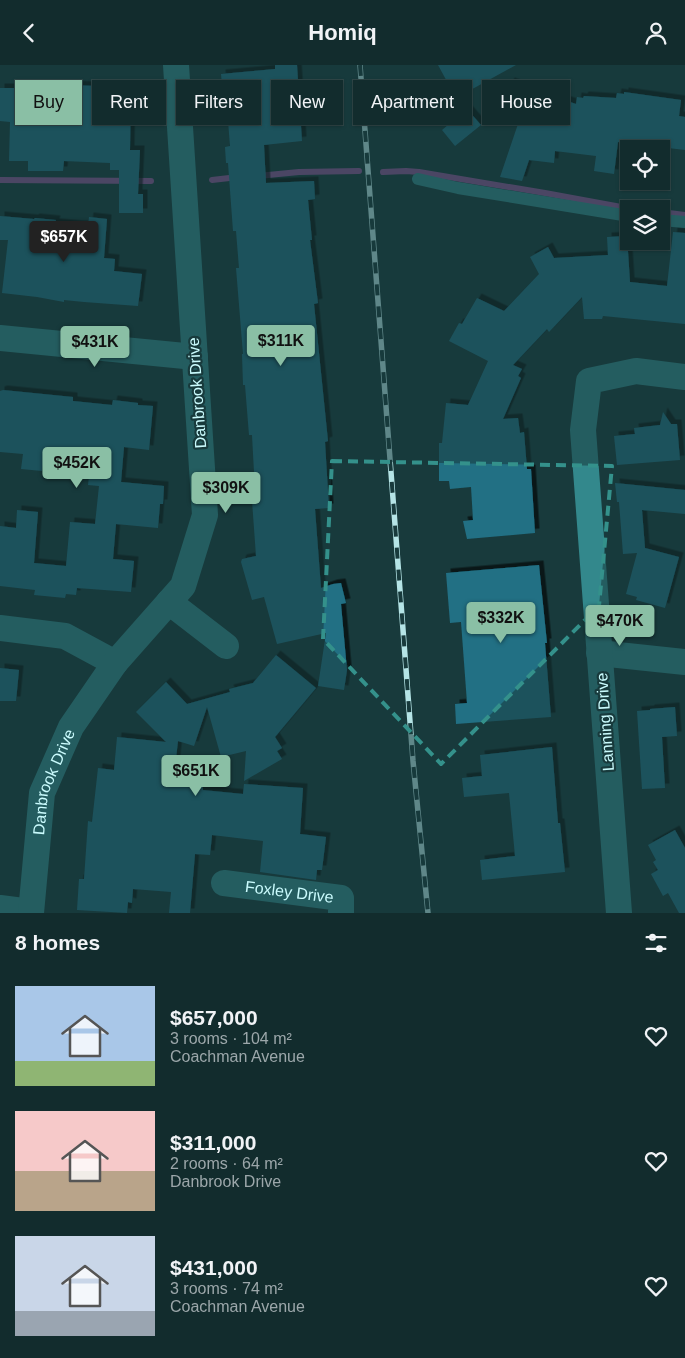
<!DOCTYPE html>
<html lang="en">
<head>
<meta charset="utf-8">
<style>
	body { margin:0; font-family:Helvetica,sans-serif; background:#1f3839; color:#f1f3f6; height:100vh; display:flex; flex-direction:column; font-size:19px; white-space:nowrap }
	* { box-sizing:border-box; margin:0 }
	p { font-size:16px; color:#9ca7aa }
	.icon { flex:none; width:28px; height:28px; fill:none; stroke:currentColor; stroke-width:2; stroke-linecap:round; stroke-linejoin:round }
	.map { position:relative; height:848px; overflow:hidden }
	.drawer { display:flex; flex-direction:column; background:#122c2d; flex:1 }
	.drawer>* { flex:none }
	.top-card { position:absolute; left:15px; top:15px; width:655px; height:45px; display:flex; gap:10px }
	.tools { position:absolute; left:620px; top:75px; display:grid; gap:10px }
	.tools a { display:grid; place-items:center; width:50px; height:50px; border-radius:0px; background:#122c2d; box-shadow:0 1px 4px #0004,0 0 0 1px #314849; font-size:25px }
	.price { position:absolute; translate:-50% -42px; padding:0 11px; border-radius:5px; background:#8abfa5; color:#111; font-size:16px; line-height:32px; filter:drop-shadow(0 1px 2px #0008) }
	.price::after { content:''; position:absolute; left:50%; top:30px; width:15px; height:11px; margin-left:-8px; background:inherit; clip-path:polygon(0 0,100% 0,50% 100%) }
	.price.selected { background:#222; color:#fff }
	ul { padding:0; list-style:none }
	li { display:flex; align-items:center; gap:15px; height:125px; padding:0 15px }
	li span { display:grid; place-items:center; flex:none; width:140px; height:100px; border-radius:0px; color:#555 }
	li>.icon { margin-inline-start:auto }
	span .icon { width:60px; height:60px; fill:#fffc; stroke-width:1 }
	li b { font-size:21px }
	h2 { display:flex; justify-content:space-between; align-items:center; height:60px; padding:0 15px; font-size:21px }
	.chip { padding:0 18px; border-radius:0px; background:#122c2d; box-shadow:0 1px 4px #0004,0 0 0 1px #314849; font-size:18px; line-height:45px }
	.chip.selected { background:#8abfa5; color:#111 }
	header { display:flex; justify-content:space-between; align-items:center; height:65px; padding:0 15px; background:#122c2d; font-size:22px; font-weight:600 }
	.map>svg:first-child { display:block }
	.lines { fill:none; stroke-linecap:round; stroke-linejoin:round }
	.stream { stroke:#8a5596; stroke-width:6 }
	.building { fill:#216f84; filter:url(#shadow) }
	.service { stroke:#33888c; stroke-width:12 }
	.minor { stroke:#33888c; stroke-width:26 }
	.rail-casing { stroke:#b5e4e6; stroke-width:5.5 }
	.rail { stroke:#183a3c; stroke-width:4; stroke-dasharray:11; stroke-linecap:butt }
	.marked { fill:none; stroke:#34918b; stroke-width:4; stroke-dasharray:10 6; stroke-linejoin:round }
	.labels { text-anchor:middle; dominant-baseline:central; stroke-width:4.5; stroke-linejoin:round; paint-order:stroke }
	.street-label { font-size:16px; fill:#cafbfd; stroke:#183a3c }
</style>
</head>
<body>
<header><svg class="icon" aria-label="back" viewBox="0 0 24 24"><path d="M15 5l-7 7 7 7"/></svg>Homiq<svg class="icon" aria-label="person" viewBox="0 0 24 24"><circle cx="12" cy="8" r="4"/><path d="M4 21q1-7 8-7t8 7"/></svg></header>
<div class="map">
<svg width="685" height="848" viewBox="0 0 685 848">
	<defs>
		<filter id="shadow"><feDropShadow dx="4.5" dy="-4.5" stdDeviation="0" flood-color="#0009"/></filter>
	</defs>
	<rect width="100%" height="100%" fill="#183a3c"/>
	<g class="lines">
		<path class="stream" d="M383 107 406 106 419 107 545 128 632 144
			M258 111 299 107 359 106
			M0 115 151 116
			M212 115 238 112
			M661 147 685 150"/>
	</g>
	<path class="building" d="M275 0H297L302 76 264 80 266 118 314 116 315 134 308 135 312 175H310L318 238 314 239 328 376 325 377 329 443 315 444 321 523 333 519 341 518 346 538 341 539 347 605 344 625 318 621 326 568 277 579 264 532 252 535 241 497 242 494 256 491 250 408 254 407 252 370H249L245 320H243L242 289H243L236 203H239L236 166H233L228 98H226L225 82 230 81 227 43H224L221 9 275 4Z
		M438 0H516L456 33Z
		M510 17 576 39 577 32 583 33 584 31 616 33 617 28 624 29V27L681 35 679 51 685 52V85L618 77 614 109 594 106 596 91 555 86 554 98 529 95 522 116 500 112 518 59 498 51Z
		M35 19 131 22 130 85H140L138 129H143V148H119V105H110V98L64 96 63 106H28V96H9L10 57 0 56V23H35Z
		M467 44 481 60 455 81 442 65Z
		M0 151 34 154 35 153 56 155 55 158 88 161 89 152 107 154 104 193 115 194 114 206 142 209 138 241 84 237 64 235V237L37 232 2 228 8 175H0Z
		M673 167 685 168V259L603 251 602 254H584L582 232 549 267 547 264 513 300 522 304 518 311 521 313 503 354 518 353 520 368 524 367 527 404H531L535 468 467 474 463 456 473 455 471 422 450 424 449 416H439V378H442L446 338 468 340 488 296 449 276 459 258 462 259 477 233 504 246 539 209 530 192 548 182 554 193 608 190 607 172 627 171 630 217 667 221Z
		M3 325 73 332V336L112 340 113 335 138 338V340L153 341 149 385 124 382 121 417 164 421 163 439H160L158 463 116 459 113 494 134 496 131 527 77 523 76 530 66 529 65 533 34 530 35 525 0 521V461L16 463 17 445 38 447 34 498 66 501 70 457 95 459 99 421 88 420 89 411 76 409 78 387 45 384 42 406 21 404 23 389 0 387V326Z
		M663 347 671 359H677L680 395 617 400 614 371 635 369 634 363 660 360Z
		M615 418 685 425V449L642 445 645 483 679 492 665 543 636 535 637 532 626 529 637 488 623 489 619 437H617Z
		M539 500 547 578H545L551 652 456 659 455 639 467 638 461 557 450 558 446 508Z
		M276 590 316 623 275 672 282 683 277 686 282 694 244 716 246 686 221 692 207 642 194 681 178 676 173 720 203 722V725L243 729 244 719 303 723 300 769 326 772 322 805H317L316 815 260 807 263 776 212 770 210 790 195 789 190 848H169L171 827 133 824 132 838 128 837 127 848 77 845 79 814H84L88 756 92 757 98 703 114 705 117 672 166 677 136 647 166 617 187 639 230 627 229 624 253 618Z
		M0 603 19 605 16 636H0Z
		M675 642 677 671 662 672 665 723 642 724 637 646 650 645V644Z
		M552 682 558 758H560L565 807 482 815 480 795 515 791 509 728 464 732 462 713 482 711 480 690Z
		M675 765 685 783V848H679L668 828 663 831 651 809 658 805 653 797 656 795 648 780Z"/>
	<g class="lines">
		<path class="service" d="M418 114 458 123 629 151
			M661 155 685 157"/>
		<g class="minor">
			<path d="M0 273 195 292"/>
			<path d="M169 537 226 581"/>
			<path d="M0 563 65 571 115 598"/>
			<path d="M599 588 685 597"/>
			<path id="s1" d="M224 818 341 833V848"/>
			<path d="M0 843 31 847"/>
			<path id="s2" d="M31 848 42 728 71 662 115 598 183 521 205 450 176 0"/>
			<path d="M619 848 583 365 589 316 636 306 685 312"/>
		</g>
		<defs>
			<path id="rail" d="M360 0 413 696 428 848"/>
		</defs>
		<use href="#rail" class="rail-casing"/>
		<use href="#rail" class="rail"/>
	</g>
	<path d="M0 0H685V848H0ZM332 396 612 401 599 541 441 699 323 574Z" fill="#183a3c" fill-opacity=".55" fill-rule="evenodd"/>
	<path class="marked" d="M332 396 612 401 599 541 441 699 323 574Z"/>
	<g class="labels">
		<g class="street-label">
			<text transform="translate(197 328) rotate(-94)">Danbrook Drive</text>
			<text transform="translate(605 657) rotate(-94)">Lanning Drive</text>
			<text stroke="none"><textPath href="#s2" startOffset="134">Danbrook Drive</textPath></text>
			<text stroke="none"><textPath href="#s1" startOffset="66">Foxley Drive</textPath></text>
		</g>
	</g>
</svg>
<div class="tools">
<a><svg class="icon" aria-label="locate" viewBox="0 0 24 24"><circle cx="12" cy="12" r="6"/><path d="M12 2v4M12 18v4M2 12h4M18 12h4"/></svg></a>
<a><svg class="icon" aria-label="layers" viewBox="0 0 24 24"><path d="M12 4l9 5-9 5-9-5zM3 14l9 5 9-5"/></svg></a>
</div>
<b class="price selected" style="left:64px;top:198px">$657K</b>
<b class="price" style="left:281px;top:302px">$311K</b>
<b class="price" style="left:95px;top:303px">$431K</b>
<b class="price" style="left:77px;top:424px">$452K</b>
<b class="price" style="left:226px;top:449px">$309K</b>
<b class="price" style="left:501px;top:579px">$332K</b>
<b class="price" style="left:620px;top:582px">$470K</b>
<b class="price" style="left:196px;top:732px">$651K</b>
<div class="top-card">
<a class="chip selected">Buy</a>
<a class="chip">Rent</a>
<a class="chip">Filters</a>
<a class="chip">New</a>
<a class="chip">Apartment</a>
<a class="chip">House</a>
</div>
</div>
<section class="drawer">
<h2>8 homes<svg class="icon" aria-label="filters" viewBox="0 0 24 24"><path d="M4 7h16M4 17h16"/><circle cx="9" cy="7" r="2"/><circle cx="15" cy="17" r="2"/></svg></h2>
<ul>
<li><span style="background:linear-gradient(#a9c7e8 75%,#8fb573 0)"><svg class="icon" aria-label="home" viewBox="0 0 24 24"><path d="M3 11l9-7 9 7M6 9v11h12V9"/></svg></span><div><b>$657,000</b><p>3 rooms · 104 m²</p><p>Coachman Avenue</p></div><svg class="icon" aria-label="heart" viewBox="0 0 24 24"><path d="M12 20l-8-8c-3-5 5-10 8-4 3-6 11-1 8 4z"/></svg></li>
<li><span style="background:linear-gradient(#f6c9c9 60%,#b9a48a 0)"><svg class="icon" aria-label="home" viewBox="0 0 24 24"><path d="M3 11l9-7 9 7M6 9v11h12V9"/></svg></span><div><b>$311,000</b><p>2 rooms · 64 m²</p><p>Danbrook Drive</p></div><svg class="icon" aria-label="heart" viewBox="0 0 24 24"><path d="M12 20l-8-8c-3-5 5-10 8-4 3-6 11-1 8 4z"/></svg></li>
<li><span style="background:linear-gradient(#c9d6e8 75%,#9aa5b1 0)"><svg class="icon" aria-label="home" viewBox="0 0 24 24"><path d="M3 11l9-7 9 7M6 9v11h12V9"/></svg></span><div><b>$431,000</b><p>3 rooms · 74 m²</p><p>Coachman Avenue</p></div><svg class="icon" aria-label="heart" viewBox="0 0 24 24"><path d="M12 20l-8-8c-3-5 5-10 8-4 3-6 11-1 8 4z"/></svg></li>
</ul>
</section>
</body>
</html>
